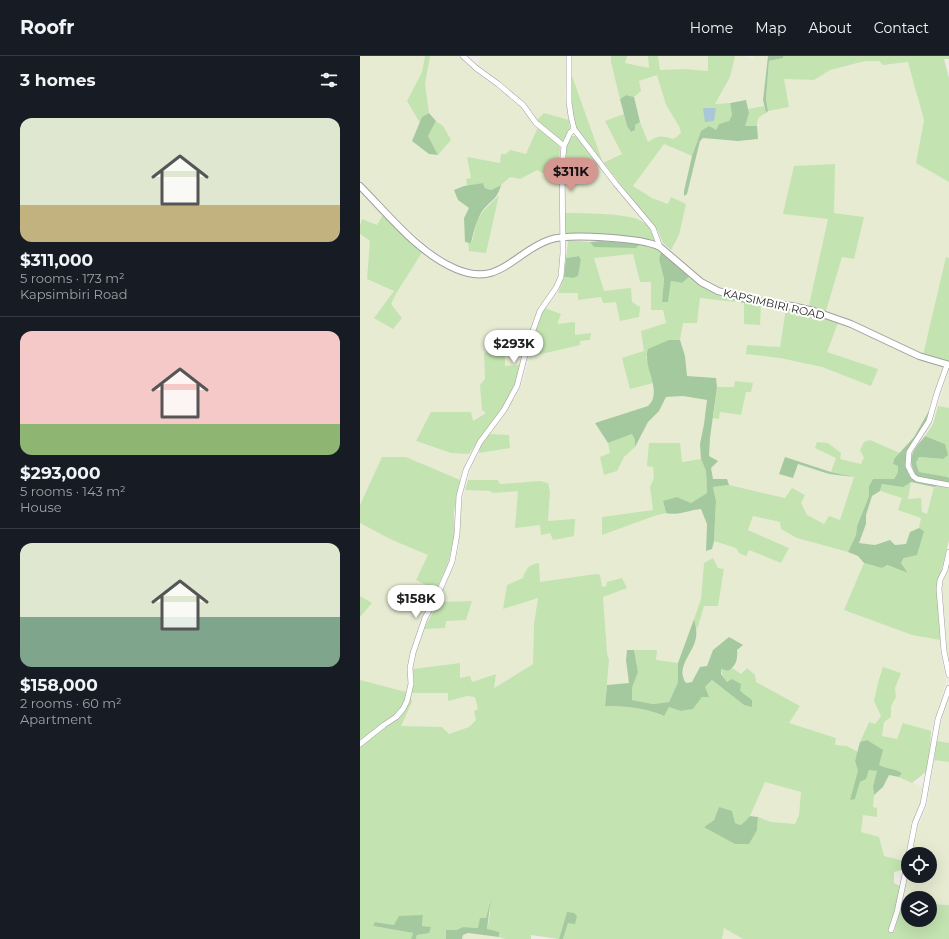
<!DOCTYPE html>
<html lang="en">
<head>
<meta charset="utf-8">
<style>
	body { margin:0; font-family:Montserrat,sans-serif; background:#242831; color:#f1f3f6; height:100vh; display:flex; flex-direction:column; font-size:15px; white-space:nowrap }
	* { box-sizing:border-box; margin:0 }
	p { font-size:13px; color:#9ea1a6 }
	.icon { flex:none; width:22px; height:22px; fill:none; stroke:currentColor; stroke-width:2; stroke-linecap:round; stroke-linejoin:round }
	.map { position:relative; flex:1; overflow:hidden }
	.drawer { display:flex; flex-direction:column; background:#171b24; width:360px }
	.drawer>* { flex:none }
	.controls { position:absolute; left:541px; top:791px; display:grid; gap:8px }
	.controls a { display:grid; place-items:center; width:36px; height:36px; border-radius:50%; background:#171b24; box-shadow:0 4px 16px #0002; font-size:20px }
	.price { position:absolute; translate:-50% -34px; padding:0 9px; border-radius:14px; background:#fff; color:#222; font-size:13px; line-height:26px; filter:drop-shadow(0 1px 2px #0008) }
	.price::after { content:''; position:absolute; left:50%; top:24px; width:12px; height:9px; margin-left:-6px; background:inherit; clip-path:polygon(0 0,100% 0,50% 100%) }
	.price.selected { background:#d79791; color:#111 }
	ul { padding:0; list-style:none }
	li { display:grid; align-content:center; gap:8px; height:212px; padding:0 20px }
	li+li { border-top:1px solid #363941 }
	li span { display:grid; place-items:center; height:124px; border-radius:12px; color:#555 }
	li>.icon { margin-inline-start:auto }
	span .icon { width:72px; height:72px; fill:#fffc; stroke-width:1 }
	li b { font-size:17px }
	h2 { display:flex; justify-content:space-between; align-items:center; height:48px; padding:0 20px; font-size:17px }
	header { display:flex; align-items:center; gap:24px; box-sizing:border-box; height:56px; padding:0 20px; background:#171b24; border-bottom:1px solid #363941 }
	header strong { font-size:19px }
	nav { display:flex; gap:22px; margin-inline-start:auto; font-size:14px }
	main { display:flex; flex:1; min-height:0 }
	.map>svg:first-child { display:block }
	.farmland { fill:#e6ebd2 }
	.grass { fill:#c3e3b0; fill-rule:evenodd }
	.forest { fill:#a5c99e }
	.water { fill:#aac7d7 }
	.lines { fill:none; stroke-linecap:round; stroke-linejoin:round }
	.minor-casing { stroke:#9f9f9f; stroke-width:6 }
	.tertiary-casing { stroke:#9f9f9f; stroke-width:8 }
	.minor { stroke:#fff; stroke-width:5 }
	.tertiary { stroke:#fff; stroke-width:6 }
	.labels { text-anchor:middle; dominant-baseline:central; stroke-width:4; stroke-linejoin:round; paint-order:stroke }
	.street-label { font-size:11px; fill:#1e1e1e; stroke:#fff }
</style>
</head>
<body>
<header>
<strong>Roofr</strong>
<nav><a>Home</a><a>Map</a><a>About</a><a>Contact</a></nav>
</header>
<main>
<section class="drawer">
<h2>3 homes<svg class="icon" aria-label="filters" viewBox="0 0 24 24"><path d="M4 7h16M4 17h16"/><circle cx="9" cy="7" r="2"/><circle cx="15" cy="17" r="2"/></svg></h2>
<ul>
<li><span style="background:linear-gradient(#dfe7d0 70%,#c2b280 0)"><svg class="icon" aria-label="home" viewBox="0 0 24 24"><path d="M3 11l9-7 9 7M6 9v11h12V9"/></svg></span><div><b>$311,000</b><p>5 rooms · 173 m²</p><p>Kapsimbiri Road</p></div></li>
<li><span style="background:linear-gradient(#f6c9c9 75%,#8fb573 0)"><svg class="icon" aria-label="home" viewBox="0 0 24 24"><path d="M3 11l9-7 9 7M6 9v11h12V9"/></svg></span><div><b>$293,000</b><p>5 rooms · 143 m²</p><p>House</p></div></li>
<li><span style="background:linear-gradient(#dfe7d0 60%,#7fa58c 0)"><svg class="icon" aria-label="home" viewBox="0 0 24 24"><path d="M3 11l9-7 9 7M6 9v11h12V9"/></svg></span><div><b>$158,000</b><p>2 rooms · 60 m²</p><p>Apartment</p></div></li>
</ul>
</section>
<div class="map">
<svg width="589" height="883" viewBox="0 0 589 883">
	<rect width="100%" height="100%" fill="#eeece5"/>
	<path class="farmland" d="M0 0H65L62 16 47 45 60 67 53 85 83 70 76 65 69 57 65 27 70 0H99L108 10 159 49 178 71 166 98 140 107 107 101 111 122 106 123 107 130H104L98 144 109 152 104 162 105 185 108 186 109 195 126 197 141 129 150 121 160 123 177 114 188 120 194 110H199L200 176 185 181 134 213 121 215 98 210 73 194 44 170 0 124Z
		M121 0H207L205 42 209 64 184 57 177 64 168 50 146 30 118 9Z
		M212 0H251V6L264 58 245 65 262 98 243 107 211 17Z
		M267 0H288L289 12 265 7Z
		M298 0H348L349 15 324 13 300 14Z
		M375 0H382L393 3 394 0H408L403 44 404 50 388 53 386 44 355 48 370 21Z
		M505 5H520L523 9 549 6 564 64 556 107 589 126V202H586L563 299 466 255 482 201 494 203 504 161 474 157 423 158 468 163 449 249 435 246 389 240 364 234 344 225 323 208 311 194 319 179 311 141 308 148 292 142 273 131 304 87 318 95 332 100 324 135 327 138 340 85 343 82 378 85 399 60 408 55 429 51 424 23 454 24 470 14Z
		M297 19 306 49 319 70 321 76 317 81 312 83 304 80 288 86 280 66 274 41 281 35 279 25Z
		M205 109H239L282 165 267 161 238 157H205Z
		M0 136 23 159 17 169 2 163 0 169Z
		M0 178 10 185 7 223 34 235 31 248 37 236 63 195 95 216 110 221H122L137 220 188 187 201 184 198 221 193 233 179 250 170 272 160 309 145 310 124 297 126 356 113 365 62 373 56 385 68 390 91 397 109 398 100 424 46 401H22L0 449Z
		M273 198 280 226H291L303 254 306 267 281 275 284 295 270 333 293 327V342L288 350 235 367 248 387 250 397 240 401 244 419 257 415 264 401 275 391 288 366 299 355 306 341 323 340 347 344 344 368 340 388 341 403 287 410H293L294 422 290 431 293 454 242 461V479L297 459 306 457 315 459 329 455 341 453 347 468 346 494 352 492 354 485 376 492 386 499 388 494 421 507 429 492 388 474 393 460 420 466 437 482 488 496 498 500 504 507 484 554 552 579 580 584V594L586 626 571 675 543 667 537 683 522 680 524 666 531 661V650L536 641 535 632 541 617 523 611 521 660 515 668 508 666 500 686 498 696 487 690 475 689 476 682 429 667 440 650 396 626 386 612 381 618 372 612 378 604 377 594H354L347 610 340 612 332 626 326 627 323 622 324 608 336 584 337 574 344 550H358L364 513 344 507 341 543 318 607 296 604V594H267L266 604 269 627 247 629 249 604 247 597 243 541 267 532 262 522 242 531 236 518 180 527 179 508 166 514 163 522 147 529 144 553 178 542 174 568 173 608 133 632 99 622V607L53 613 52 607 64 573 85 572 86 565 106 564 112 545 78 546 95 509 99 491 100 458 105 434 130 435 133 437 158 434 188 465 190 436 180 425 140 428 138 424H108L112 410 119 397 149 392 128 378 155 342 163 326 169 301 220 289V285L230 284 231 277 215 279 196 268 201 258 185 252 198 237H218V244L242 241 256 246 279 261 244 235 234 202Z
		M340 242 384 247V268L401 248 426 252 420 291 387 289 386 298 420 302 462 311 511 330 518 313 467 296 478 267 557 302 584 311 574 336 570 353 554 381 540 397 510 384 504 386V402L501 408 479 403 455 392 476 402 471 416 425 401 438 408 469 418 494 421 480 464 464 468 447 459 433 432 426 442 369 429 367 423H353L349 400 350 382 353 362H359L360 356 381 359 375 325 374 331H357L356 322 327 320 325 300 320 284 323 267H337Z
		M589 313V352L578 350Z
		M551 426 574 431 567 458 562 456 548 443Z
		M520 435 542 442 561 462 559 472 550 476 546 488 535 489 530 484 515 489 499 487 506 468V459L512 440Z
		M0 467 30 483 69 499 56 524 76 534 65 555 47 610 50 637H88V645L107 640 115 641 118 653 114 655 116 664 109 671 89 679 82 671 40 670 52 646 50 637 0 624V561L11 547 0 540Z
		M589 511V606L587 594 582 530Z
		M589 642V687L577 685 584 653Z
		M574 704 589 706V849L570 848V842H548V847H542L548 819V820H570V798H552L557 774 567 750Z
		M529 719 539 721 563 731 561 750 552 766 544 805 524 800 501 776 503 759 517 761 513 751 514 739 523 731Z
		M405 726 441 736 439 759 435 769 411 766 398 761 390 760Z
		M364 872 383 883H362Z
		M108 877 139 881 145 883H102L103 879Z"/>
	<path class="grass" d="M65 0H70L65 27 69 57 62 61 60 67 47 45 62 16Z
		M251 0H267L265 7 289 12 288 0H298L300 14 324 13 348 15V0H375L370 21 355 48 370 47 372 59 369 65 359 68 356 74 341 75 332 100 304 88 273 130 292 142 308 148 311 141 326 148 319 179 311 194 303 187 298 175 215 71 212 55 211 17 243 107 262 98 245 65 264 58 267 70 271 76 275 74 274 69 280 66 288 86C297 80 302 79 312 83L317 81 321 76 319 70 306 49 297 19 279 25 281 35 274 41 266 39 260 43 251 6Z
		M423 0H589V3H584L589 22V126L556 107 564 64 548 6 523 9 519 5H505L470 14 454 24 424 23 429 51 408 55 406 43 409 5 422 2Z
		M404 50 406 57C399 60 397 62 397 70H384L389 57 388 53Z
		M184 57 209 64 210 74 203 85H201L177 64Z
		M76 65 83 70 91 84 78 99 68 80Z
		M178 71 200 91 199 110H194L192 119 188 120 177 114 160 123 150 121 141 129 131 134 125 132 123 127 107 130 106 123 111 122 107 101 140 107 141 98H146L150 94 166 98Z
		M212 80H216L239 109H205C205 99 204 86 212 80Z
		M475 108 474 157 504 161 494 203 482 201 466 255 449 249 468 163 423 158 434 110Z
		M139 139 126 197 109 195 108 186H112L117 164 124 154Z
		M205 157C222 157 271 157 283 166 290 171 292 177 295 185L272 181 205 178Z
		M23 159 63 195 37 236 31 248 42 262 33 273 14 262 34 235 7 223 10 185 0 178V169L2 163 17 169Z
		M208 184 230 186 235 191C256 190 282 183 301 196L299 203 304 223 302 246H308L311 225 322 227 329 221 341 229 401 248 400 269 384 268V247L340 242 337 267H323L320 284H309L286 300 293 327 270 333 262 302 284 295 281 275 306 267 303 254H291V226H280L273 198 234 202 244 235 271 232 272 246 280 251 279 261 260 265 256 246 243 247 241 241 218 244V237H198L204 221 213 222 218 220 221 204 219 200 206 202Z
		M586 201 589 202V306L563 299Z
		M185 252 201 258 197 268 215 266V279L231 277 230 284 220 285V289L169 301 179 263Z
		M426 252 450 257 478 267 467 296 518 313 511 330 462 311 420 302 386 298 387 289 420 291Z
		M145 292V310L160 309 155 328 143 351 109 398 91 397 56 385 71 356H111L113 365 126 357 122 354 120 329 125 323 124 297Z
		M375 325 393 327 391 336H386L381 359 360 356 359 363 353 362 357 331H374Z
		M578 350 589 352V422L559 416 556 407 559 401 582 403 585 388 565 380 573 368Z
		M128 378 149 379 150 392 119 397 120 391Z
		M272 378 275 384V391L264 401 257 415 244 419 240 401 250 397 248 387Z
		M510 384 540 397 534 403 533 408 538 410V416L534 423H513L509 430V440L497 470 496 479 488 496 437 482 421 473 420 466 393 460 388 474 429 492 421 507 389 494 386 500 379 497 376 492 354 485 356 445 353 431 369 429 425 442 432 432 445 439 441 447 447 459 464 468 469 460 480 464 494 421 471 416 476 402 455 392 457 386 468 387 481 397 480 403 501 408 504 402 500 394 504 386Z
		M289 387H320L322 406 341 403 346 415 347 437 331 447 317 441 303 446 306 457 297 459 242 479V461L293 454 290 431 294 422 293 411 287 410Z
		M22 401H46L100 424 94 455V483L88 507 76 534 56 524 68 499 30 483 0 467V449Z
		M108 424H138L140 428 180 425 188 427 190 436 188 465 215 463 214 480 193 484 190 477 181 479 180 469 155 472 158 435 133 437 130 435 105 434Z
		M551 426 548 443 561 442 562 456 567 458 574 431 578 429 589 431V484L577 531 580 584 552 579 484 554 504 507 522 512 526 509 548 517 541 507 564 475 559 472 561 462 538 454 542 442 520 435 522 428 543 430Z
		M353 502 358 512 364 513 358 550H344L337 574 334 563 341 543 344 507Z
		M179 507 180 526 236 518 240 519 242 531 246 530 247 526 262 522 267 532 243 541 247 597 249 604 245 650C265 650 285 652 303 660L309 650 321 655 333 653 342 641 345 631 352 624 384 649 392 644C381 636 362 628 361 613L368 615 372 612 381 618 387 612 395 619 396 626 440 650 429 667 476 682 475 689 487 690 498 696 495 705 498 715 495 743 500 726 506 723 509 713 517 715 513 730 514 739 513 751 517 752V761L503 759 501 776 519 781 524 800 544 805 542 814 534 816V827L540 830 537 848 529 876H534L542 847H548V864H570V848L589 849V883H383L364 872 362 883H203L208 867 207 857 199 883 171 879V883H145L139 881V876L127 874 130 858V844L126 862 118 872 103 871 96 874H86V883H56L57 879 71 872 62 870 63 859 34 869 15 866 13 870 53 877 51 883H0V624L50 637 54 624 53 613 100 607V622L110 620 112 626 136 618 134 632 173 608 174 568 178 542 143 553 147 529 163 522C166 512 169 509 179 507ZM50 637H88V645L107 640 115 641 118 653 114 655 116 664 109 671 89 678 82 671 41 670 52 646ZM405 726 441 736 439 759 435 768 411 766 398 761 397 774 344 771 354 764 359 751 375 767 381 769 390 760Z
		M0 540 12 547 0 561Z
		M112 545 106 564 86 565 85 572 64 573 78 546Z
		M274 594H297L296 604 318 607V626L309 646 293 648 272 644V632L278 616Z
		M523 611 541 617 535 632 536 641 531 650V661L524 666 522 680 537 683 543 667 571 675 570 694 566 716 552 727 539 721 542 717C534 712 527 713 518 709L507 684 500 686 509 666 515 668 521 660 514 645 518 627Z
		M577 685 589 687V706L574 704Z"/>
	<path class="forest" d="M408 0H423V2L409 5 406 43 408 55 406 57 403 44Z
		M266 39 274 41 280 66 275 69V74L271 76 267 70 260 43Z
		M386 44 389 57 385 70H397L398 83 378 85 343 82 340 85 327 138 324 140V135L332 100 341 75 349 70 356 74 359 68 369 65 372 59 370 47Z
		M69 57 76 65 68 80 78 99 69 98 52 85 62 61Z
		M123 127 125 132 131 134 141 129C137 144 132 143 123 154 116 164 114 175 111 187L105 186 104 162 109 152 98 144 94 134 104 130Z
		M241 185 280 188 276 192 234 191 230 186Z
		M301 196 311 202 329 221 322 227 311 225 308 246H302L304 223 299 203Z
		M219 200 221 204 218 220 213 222 204 221 206 202Z
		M309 284H320L325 300 327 320 356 322 357 331 350 382 349 400 358 405 351 412 353 423H367L369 429 353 431 356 445 354 485 352 493 346 495 347 468 341 453C329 454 318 460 306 457L303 445 317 441 331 447 347 437 346 415 341 403 340 388 344 368 347 344 323 340 306 341 299 355 288 366 275 391V384L272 378 248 387 235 367 288 350C290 348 293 344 293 342 297 325 283 309 288 293Z
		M570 353C568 362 565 370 560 378 556 383 552 388 549 393 544 402 545 418 554 424 560 427 571 428 578 429L574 431 551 426 543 431 522 428 520 435 512 440 506 459V468L499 487 515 489 530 484 535 489 546 488 550 476 559 472 564 475 557 499 544 502 541 507 548 517 527 509 522 512 504 507 498 500 488 496 496 479 497 470 509 440V430L513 423H534L538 416V410L533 408 534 403 554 381Z
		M565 380 585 388 588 399 583 403 559 401 556 407 559 416 587 421 589 422V427C581 425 564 425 558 421 555 419 554 416 553 413 547 399 557 390 565 380Z
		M425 401 471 416 494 421 469 418 438 408 433 422 419 418Z
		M334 563C336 570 337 575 336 582 333 598 315 611 326 627L332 626 340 611 347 610 353 594 369 581 383 589 377 594C378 604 376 610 368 615L361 613V618L367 626 372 623 381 628 380 635 392 644V651L384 649 352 624 345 631 349 641H342L333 653 321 655 309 651 304 660C285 652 265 650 245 650L247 629 269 627 266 604 267 594H274L278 616 272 632V644L293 648 309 646 318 626V607Z
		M507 684 523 694 519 709C527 713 534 712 542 717L539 721 529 719 523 731 514 739 513 730 517 715 509 714 506 723 500 726 495 743 490 744 498 715 495 705 500 686Z
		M359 751 372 755 375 767 381 769 390 760 398 761 397 774 389 788H375L344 771 354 764Z
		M131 842 127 873 139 876V881L108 877 103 879 102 883H86V874H96L103 871 118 872 120 862H126Z
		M207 856 214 857 217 860 215 868 208 867 203 883H199Z
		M63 859 62 870 71 871 69 877 57 879 56 883H51L53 877 13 870 15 866 34 869 39 860Z"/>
	<path class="water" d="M343 52H356L354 65 345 66Z"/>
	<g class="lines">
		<defs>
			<path id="minor" d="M103 0 116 12 138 28 163 49 176 67 204 90
				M209 0V46L211 60 214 73 256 128 293 172 300 191
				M587 309 577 337 569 365 549 396 548 410 553 420 557 423 589 429
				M589 496 585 514 580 524 579 533 584 595 589 619
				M0 688 24 669 36 661 43 653 47 645 51 628 50 612 53 597 65 562 78 538 92 506 97 478 99 440 106 414 120 386 144 354 157 330 167 291 180 255 196 232 201 221 203 197 202 111 204 90 210 77 214 73
				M549 798 555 767 563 748 578 663 589 632
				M531 874 537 856 548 805"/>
			<path id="tertiary" d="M0 130C28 158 58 197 96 213 140 232 154 196 189 184 208 177 283 182 300 191L341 226 358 235 390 244 432 250 454 255 491 268 559 300 589 309"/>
		</defs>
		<use href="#minor" class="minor-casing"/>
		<use href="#tertiary" class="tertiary-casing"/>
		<use href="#minor" class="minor"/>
		<use href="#tertiary" class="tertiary"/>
	</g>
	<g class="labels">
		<g class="street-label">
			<text transform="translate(414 248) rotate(13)">KAPSIMBIRI ROAD</text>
		</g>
	</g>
</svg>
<div class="controls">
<a><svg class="icon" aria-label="locate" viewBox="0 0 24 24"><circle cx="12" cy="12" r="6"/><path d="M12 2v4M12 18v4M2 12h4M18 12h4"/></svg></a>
<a><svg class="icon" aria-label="layers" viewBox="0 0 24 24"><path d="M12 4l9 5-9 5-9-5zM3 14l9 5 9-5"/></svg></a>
</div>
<b class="price selected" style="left:211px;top:136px">$311K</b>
<b class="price" style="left:154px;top:308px">$293K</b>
<b class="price" style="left:56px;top:563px">$158K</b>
</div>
</main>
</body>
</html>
